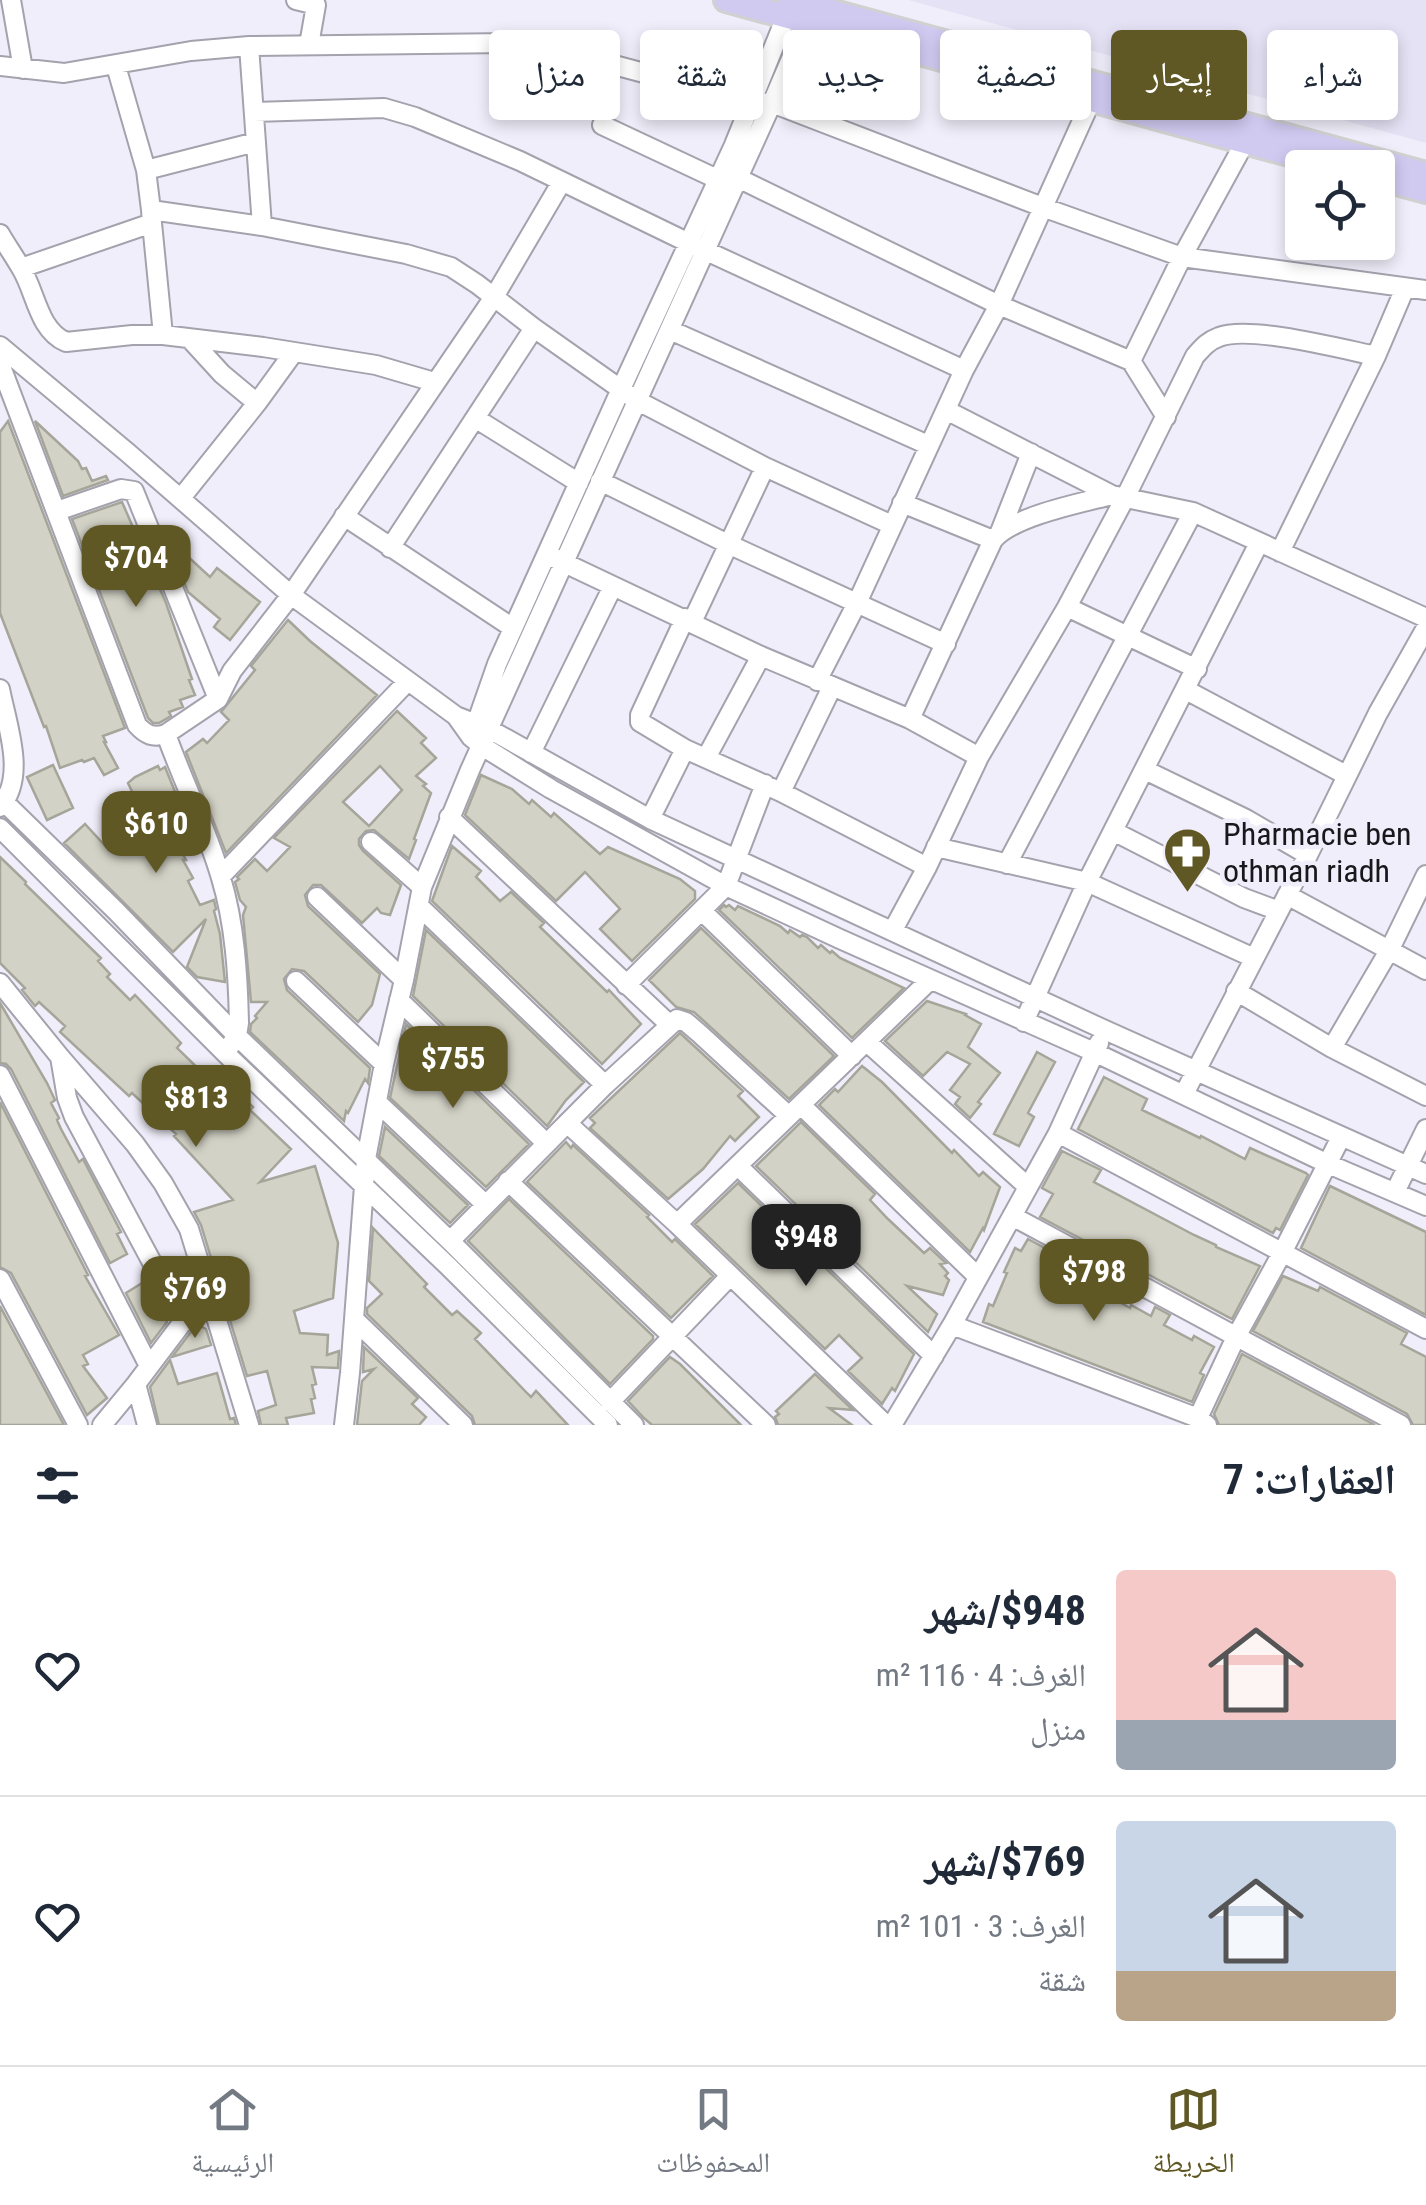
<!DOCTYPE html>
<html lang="ar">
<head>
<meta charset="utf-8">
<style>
	body { margin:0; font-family:"Roboto Condensed","Noto Naskh Arabic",sans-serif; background:#f6f6f7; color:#1f2937; direction:rtl; height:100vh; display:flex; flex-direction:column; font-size:38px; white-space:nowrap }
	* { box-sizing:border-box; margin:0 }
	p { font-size:32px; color:#747a83 }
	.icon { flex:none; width:55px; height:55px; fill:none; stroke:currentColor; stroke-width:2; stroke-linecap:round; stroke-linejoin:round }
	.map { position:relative; height:1425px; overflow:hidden; direction:ltr }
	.drawer { display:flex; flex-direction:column; background:#fff; flex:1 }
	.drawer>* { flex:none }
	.hud { position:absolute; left:30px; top:30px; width:1368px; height:90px; direction:rtl; display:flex; gap:20px }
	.buttons { position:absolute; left:1285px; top:150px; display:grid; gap:20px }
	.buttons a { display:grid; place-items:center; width:110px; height:110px; border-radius:10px; background:#fff; box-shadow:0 5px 15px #0003; font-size:50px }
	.price { position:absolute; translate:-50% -85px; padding:0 22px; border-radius:20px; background:#605824; color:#fff; font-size:32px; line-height:65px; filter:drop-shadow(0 2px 5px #0008) }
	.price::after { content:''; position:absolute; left:50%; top:60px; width:30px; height:22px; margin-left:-15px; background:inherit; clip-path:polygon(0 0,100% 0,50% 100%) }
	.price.current { background:#222; color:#fff }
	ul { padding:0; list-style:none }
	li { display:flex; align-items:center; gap:30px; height:250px; padding:0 30px }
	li+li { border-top:2px solid #e0e1e3 }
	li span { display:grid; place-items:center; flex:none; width:280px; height:200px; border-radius:10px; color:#555 }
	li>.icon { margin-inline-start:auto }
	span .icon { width:120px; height:120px; fill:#fffc; stroke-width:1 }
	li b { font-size:42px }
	h2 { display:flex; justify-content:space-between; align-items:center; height:120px; padding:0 30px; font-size:42px }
	.chip { padding:0 35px; border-radius:10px; background:#fff; box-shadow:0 5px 15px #0003; font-size:35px; line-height:90px }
	.chip.current { background:#605824; color:#fff }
	.tabs { display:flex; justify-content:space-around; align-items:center; height:140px; border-top:2px solid #e0e1e3; background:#fff; font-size:28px; color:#747a83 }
	.tabs a { display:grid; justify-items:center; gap:5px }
	.tabs .current { color:#605824 }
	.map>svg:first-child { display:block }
	.built { fill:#e5e2f5 }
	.building { fill:#d3d2c6; stroke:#a6a59a; stroke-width:2.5; fill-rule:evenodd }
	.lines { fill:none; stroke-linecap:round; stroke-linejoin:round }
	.minor-casing { stroke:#a3a2ad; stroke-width:22 }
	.major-casing { stroke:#d1d1d2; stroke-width:28 }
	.minor { stroke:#fff; stroke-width:18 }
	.major { stroke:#d0caf1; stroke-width:22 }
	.labels { text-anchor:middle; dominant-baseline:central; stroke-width:9; stroke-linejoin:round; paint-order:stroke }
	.poi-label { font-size:32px; fill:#18181c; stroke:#f0eefa; text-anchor:start }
</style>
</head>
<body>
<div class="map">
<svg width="1426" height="1425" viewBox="0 0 1426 1425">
	<rect width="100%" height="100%" fill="#f0eefa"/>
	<path class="built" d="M908 0H1426V143Z"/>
	<path class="building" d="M8 421 125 728 103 736 106 742H104L118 768 104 775 94 758 84 762 82 760 60 768 46 726 44 727 0 613V432Z
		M35 421 78 461 82 469 86 468 92 481 106 476 108 480 63 496Z
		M122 502 166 603 192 679 189 680 195 695 180 700 183 707 169 712 171 716 159 723H153L148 718 72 519Z
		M184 553 210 577 217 568 260 602 230 640 214 627 220 619 188 592 176 562Z
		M288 620 310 641 377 695 226 853 186 752 203 739 207 743 229 720 221 712 255 670 251 666Z
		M397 711 426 738 421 743 436 758 416 776 426 784 423 786 431 793 414 839 416 840 409 859 374 830 366 831 359 839V845L363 851 401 885 390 915 381 913 377 908 362 923 321 885H313L305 895 308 906 380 974 372 1005 358 1022 304 971 292 969 284 979 287 990 370 1068 368 1083 365 1079 348 1113 346 1111 344 1121 250 1032 251 1024 257 1018 255 1016 267 1002H251L243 915 246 907 240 900 235 882 239 879 237 877 255 859 267 871 290 847 274 838ZM380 766 402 790 369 826 343 802Z
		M53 765 73 808 47 820 27 777Z
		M158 766 160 770 165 767 180 804 161 813 186 860H183L193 878 188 881 200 905 214 900 216 909 214 911 220 934 225 982 197 977 187 967 206 919 173 952 64 843 85 824 109 850 125 837 148 825 128 783 135 777Z
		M481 775 512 789 529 804 532 800 551 817 554 813 600 854 608 847 680 879 695 891V899L632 961 600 929 620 909 585 872 556 901 465 815Z
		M452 846 481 871 476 877 500 901 511 892 544 923 540 927 607 992 609 990 641 1024 602 1064 432 901Z
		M0 857 26 882 25 884 101 958 98 961 110 974 107 977 130 1000 135 995 181 1043 177 1048 214 1084 219 1079 229 1088 231 1086 253 1107 250 1110 291 1149 260 1182 315 1166 338 1243 333 1298 294 1311 300 1333 328 1335 327 1355 339 1351 338 1368 312 1367 316 1384 312 1385 315 1398 311 1399 314 1413 286 1418 288 1425H261L258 1411 276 1405 267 1371 247 1376 201 1225 194 1212 233 1200 174 1136 176 1134 132 1093 129 1096 60 1032 65 1026 39 1002 35 1006 22 990 25 988 0 963Z
		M724 905 726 907 729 905 735 910 738 906 780 926 788 933 790 930 800 937 802 935 807 937 818 948 821 945 830 953 832 951 840 958 904 988 852 1038 719 910Z
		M701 928 834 1056 789 1099 694 1012 676 1007 649 980Z
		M426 930 584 1082 566 1100 547 1126 413 996Z
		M927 1001 966 1014 965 1015 981 1024 968 1047 1000 1073 978 1102 981 1104 970 1118 955 1104 960 1097 950 1090 970 1064 947 1052 923 1076 885 1041Z
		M0 1003 47 1083 55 1100 51 1103 59 1118 57 1120 61 1129 79 1162 83 1159 121 1232 117 1234 127 1254 110 1263 11 1069 6 1064 0 1063Z
		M406 1024 529 1144 486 1187 390 1098Z
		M680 1033 743 1091 738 1096 759 1117 735 1141 730 1136 703 1169 668 1199 590 1128 595 1123 590 1118Z
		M1037 1052 1055 1062 1028 1113 1034 1117 1019 1146 994 1134Z
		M862 1066 882 1082 952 1153 954 1150 979 1176 983 1172 1000 1187 984 1230 983 1228 970 1252 819 1105 835 1089 838 1092Z
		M1104 1077 1147 1099 1142 1110 1200 1138 1201 1136 1245 1159 1250 1148 1306 1173 1308 1175 1280 1230 1276 1228 1273 1233 1078 1129Z
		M0 1102 88 1275 85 1276 119 1335 83 1355 88 1364 83 1366 107 1398 87 1415 11 1273 0 1267Z
		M801 1122 875 1194 870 1200 888 1219 924 1253 930 1248 946 1263 940 1264 948 1273 945 1276 949 1280 943 1295 907 1286 937 1314 928 1332 756 1166Z
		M385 1127 468 1205 450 1223 379 1156Z
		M566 1142 571 1148 573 1145 649 1215 647 1217 672 1242 675 1239 713 1276 671 1318 527 1182Z
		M1062 1151 1101 1170 1094 1182 1194 1235 1216 1245V1247L1260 1266 1232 1319 1040 1217 1053 1194 1042 1188Z
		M738 1183 914 1354 895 1391 892 1388 882 1404 848 1371 862 1358 839 1335 825 1349 695 1224Z
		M1330 1186 1426 1232V1315L1301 1248Z
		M509 1199 653 1336V1339L610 1384 468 1241Z
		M373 1228 427 1284 424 1287 452 1315 457 1311 481 1333 475 1339 526 1392 531 1397 536 1391 568 1425H475L472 1416 367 1314V1308L382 1294 369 1281Z
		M1028 1239 1099 1277 1094 1286 1102 1292 1130 1308 1131 1305 1151 1316 1155 1307 1170 1315 1164 1325 1192 1340 1194 1336 1214 1347 1200 1373 1204 1375 1192 1402 983 1322 989 1304 993 1306 1007 1273 1004 1272 1015 1248 1021 1251Z
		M1283 1276 1318 1291 1320 1287 1407 1333 1401 1344 1426 1357V1425H1413L1407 1414 1253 1331Z
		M147 1280 167 1322 151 1343 126 1293Z
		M0 1306 64 1425H0Z
		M197 1324 206 1329 211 1345 172 1357Z
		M364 1347 418 1398 412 1404 426 1417 419 1425H357L362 1381 374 1369 363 1372Z
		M1242 1354 1375 1425H1219L1214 1414Z
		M670 1357 680 1364 741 1425H652L644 1418 628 1401Z
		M170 1360 178 1384 217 1373 230 1419 234 1418 236 1425H159L150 1387Z
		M815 1374 853 1410 829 1408 852 1425H778L775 1417 779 1414 776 1411Z"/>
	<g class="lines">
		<defs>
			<path id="minor" d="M11 0 23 69
				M296 0 316 5 309 45
				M249 46 262 226
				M0 66 64 73 191 51 249 46 515 43 539 45 753 102 772 103 1045 208 1182 257 1426 290
				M116 66 146 170 151 210
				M254 112 384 108 415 117 520 161 689 243 964 370
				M602 125 717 179
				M146 170 256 142
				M738 178 999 305 1131 361 1182 257 1245 142
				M152 223 151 210 262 226 406 254 451 267 477 284 534 328 636 400 765 467 892 525
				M0 234C7 246 14 256 21 268 36 292 38 330 66 342L132 335H163L263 347 376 365 434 382
				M21 268 152 223 163 335
				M670 330 928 445
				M190 339 222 374 257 403
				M0 346 128 453 291 595 456 716 489 729 650 819 1105 1030 1426 1174
				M1131 361 1166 417
				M0 364 137 725C146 735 153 738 166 734
				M946 410 1112 495 1193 512 1426 618
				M475 418 579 483
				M600 481 728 544 946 644
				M181 498 257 403 294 352
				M902 503 993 540
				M57 511 121 489 134 491 218 699
				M344 516 513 628
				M1000 532 1031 453
				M390 548 534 328
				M1280 552 1376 356 1405 288
				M554 558 761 656 910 719 979 757
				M1067 607 1197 669
				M685 618 640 715V722L685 749 781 792 927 867
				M692 622 765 467
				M817 681 857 603 964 370 999 305 1091 101
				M0 689C7 725 27 777 0 807
				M1186 690 1346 775
				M456 716 471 737 482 746 551 789 726 886 840 939 1094 1052 1326 1163 1426 1206
				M910 719 993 540C1013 516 1081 503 1112 495
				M474 730 497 664 621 389 734 145 790 7
				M531 753 613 586
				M706 758 761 656
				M1145 770 1246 819 1308 855
				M781 792 832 687
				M0 798 116 911 237 1036 450 1241 634 1425
				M449 817 669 1024
				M650 819 685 749
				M0 828 225 1053 448 1266 608 1425
				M1113 831 1244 898 1279 911
				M371 842 422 887
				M936 847 1087 882 1254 958
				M1007 864 1193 512
				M221 876 407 682
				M1287 895 1426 970
				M317 897 404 980
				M419 906 605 1085
				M702 911 852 1056
				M893 930 927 867 979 757 1067 607 1125 498 1195 356C1203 347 1208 341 1219 337 1249 325 1342 349 1376 356
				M296 981 384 1064
				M0 983 60 1057 135 1144 163 1183 189 1229 249 1425
				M626 985 726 886 765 784
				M1236 991 1332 1048 1426 1096
				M399 1000 546 1143
				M1024 1022 1087 882 1259 543
				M867 1042 1027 1186
				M1332 1048 1390 949 1426 875
				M225 1053 237 1036 239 1023C238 976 235 924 221 878 207 829 183 782 166 734L218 699 232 671 291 595 494 297 561 183
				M60 1057 67 1098 74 1117 184 1322
				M0 1075 149 1366
				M1184 1094 1308 855 1378 713 1426 628
				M378 1103 485 1204
				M801 1105 977 1276
				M567 1123 677 1224 886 1425
				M1058 1133 1426 1329
				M738 1166 934 1356
				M508 1181 766 1425
				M1395 1192 1426 1129
				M1012 1216 1401 1425
				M677 1224 930 980
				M450 1241 605 1085 677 1019 686 1022 700 1034 789 1116
				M0 1279 78 1425
				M354 1319 463 1425
				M952 1325 1198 1418 1207 1425
				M136 1384 147 1425
				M610 1402 730 1276
				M1198 1418 1236 1337 1282 1253 1341 1137
				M102 1425 136 1384 207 1290
				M344 1425 350 1373 366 1159 384 1064 404 980 422 887 470 770 772 103 812 10
				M892 1425 952 1325 1058 1133 1099 1043"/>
			<path id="major" d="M726 0 1340 168
				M790 0 1426 174
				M1378 178 1426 191"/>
		</defs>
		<use href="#minor" class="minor-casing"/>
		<use href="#major" class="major-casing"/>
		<use href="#minor" class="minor"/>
		<use href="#major" class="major"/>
	</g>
	<defs>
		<symbol id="pharmacy-pin" viewBox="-11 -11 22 30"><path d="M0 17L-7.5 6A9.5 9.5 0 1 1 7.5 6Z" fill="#605824" stroke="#f0eefa"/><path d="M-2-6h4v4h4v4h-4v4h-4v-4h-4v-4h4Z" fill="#fff"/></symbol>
	</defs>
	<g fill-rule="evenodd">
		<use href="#pharmacy-pin" x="1160" y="824" width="55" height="75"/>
	</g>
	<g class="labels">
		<g class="poi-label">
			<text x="1223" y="834">Pharmacie ben<tspan x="1223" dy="37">othman riadh</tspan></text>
		</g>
	</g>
</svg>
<div class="buttons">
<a><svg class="icon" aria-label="locate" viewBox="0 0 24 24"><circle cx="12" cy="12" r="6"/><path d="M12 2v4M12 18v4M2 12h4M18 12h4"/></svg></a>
</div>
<b class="price" style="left:136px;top:610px">$704</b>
<b class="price" style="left:156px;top:876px">$610</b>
<b class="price" style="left:453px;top:1111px">$755</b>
<b class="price" style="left:196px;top:1150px">$813</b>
<b class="price current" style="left:806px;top:1289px">$948</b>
<b class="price" style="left:1094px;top:1324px">$798</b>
<b class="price" style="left:195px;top:1341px">$769</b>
<div class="hud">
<a class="chip">شراء</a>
<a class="chip current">إيجار</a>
<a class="chip">تصفية</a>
<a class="chip">جديد</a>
<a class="chip">شقة</a>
<a class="chip">منزل</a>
</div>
</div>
<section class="drawer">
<h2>العقارات: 7<svg class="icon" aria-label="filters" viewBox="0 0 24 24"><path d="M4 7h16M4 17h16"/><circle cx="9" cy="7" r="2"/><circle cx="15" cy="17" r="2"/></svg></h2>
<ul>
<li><span style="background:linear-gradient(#f6c9c9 75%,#9aa5b1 0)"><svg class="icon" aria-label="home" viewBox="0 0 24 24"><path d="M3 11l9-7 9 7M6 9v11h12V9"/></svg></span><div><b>$948/شهر</b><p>الغرف: 4 · 116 m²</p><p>منزل</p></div><svg class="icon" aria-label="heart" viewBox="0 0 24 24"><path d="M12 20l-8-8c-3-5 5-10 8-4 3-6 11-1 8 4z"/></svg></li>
<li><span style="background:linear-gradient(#c9d6e8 75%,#b9a48a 0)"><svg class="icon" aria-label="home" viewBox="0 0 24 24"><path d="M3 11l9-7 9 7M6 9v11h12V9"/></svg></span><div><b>$769/شهر</b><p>الغرف: 3 · 101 m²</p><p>شقة</p></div><svg class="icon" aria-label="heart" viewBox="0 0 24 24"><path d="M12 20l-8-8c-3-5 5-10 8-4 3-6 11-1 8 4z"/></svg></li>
</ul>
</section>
<nav class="tabs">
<a class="current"><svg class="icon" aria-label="map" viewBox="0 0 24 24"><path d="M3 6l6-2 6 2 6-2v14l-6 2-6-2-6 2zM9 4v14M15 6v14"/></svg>الخريطة</a>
<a><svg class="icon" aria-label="saved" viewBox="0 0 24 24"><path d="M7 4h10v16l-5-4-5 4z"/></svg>المحفوظات</a>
<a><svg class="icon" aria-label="home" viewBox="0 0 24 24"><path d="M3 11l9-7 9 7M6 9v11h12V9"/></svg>الرئيسية</a>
</nav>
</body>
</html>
